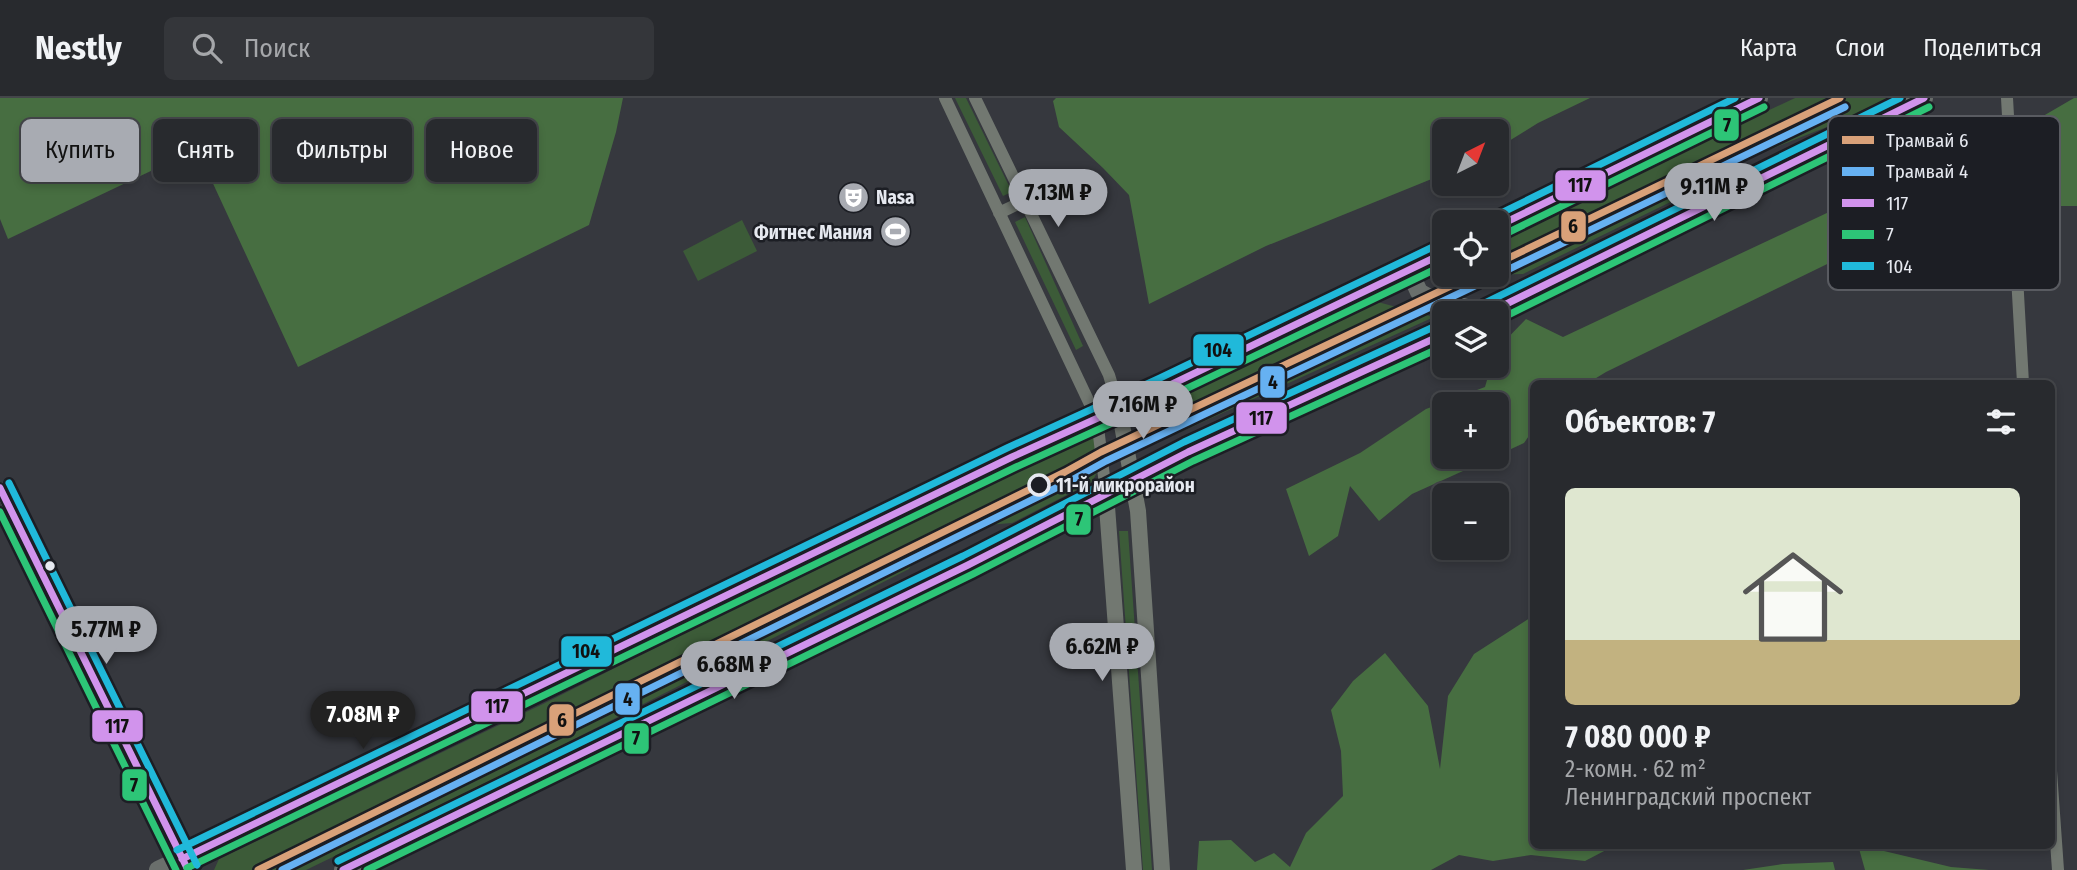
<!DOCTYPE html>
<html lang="ru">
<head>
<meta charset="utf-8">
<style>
	body { margin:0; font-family:"Fira Sans Condensed",sans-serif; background:#34363a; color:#f1f3f6; height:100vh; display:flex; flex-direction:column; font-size:26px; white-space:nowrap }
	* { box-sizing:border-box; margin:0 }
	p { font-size:23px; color:#a5a7aa }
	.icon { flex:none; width:38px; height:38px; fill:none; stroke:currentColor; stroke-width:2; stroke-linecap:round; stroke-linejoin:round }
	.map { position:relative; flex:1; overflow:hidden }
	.side { position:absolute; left:1530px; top:282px; width:525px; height:469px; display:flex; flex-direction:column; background:#282a2e; border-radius:10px; box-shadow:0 4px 10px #0003,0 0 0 2px #44464a }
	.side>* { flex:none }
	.banner { position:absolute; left:21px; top:21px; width:665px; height:63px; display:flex; gap:14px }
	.needle { width:46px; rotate:42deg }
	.controls { position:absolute; left:1432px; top:21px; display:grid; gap:14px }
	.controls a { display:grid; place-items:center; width:77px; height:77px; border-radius:10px; background:#282a2e; box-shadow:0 4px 10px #0003,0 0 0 2px #44464a; font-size:35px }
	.price { position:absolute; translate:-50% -60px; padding:0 16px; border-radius:24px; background:#a8abb2; color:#111; font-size:23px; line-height:46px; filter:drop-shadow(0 2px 4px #0008) }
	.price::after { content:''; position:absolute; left:50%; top:42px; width:21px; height:16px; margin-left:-10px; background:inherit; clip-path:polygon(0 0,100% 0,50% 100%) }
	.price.current { background:#222; color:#fff }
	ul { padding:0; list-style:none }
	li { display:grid; align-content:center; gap:14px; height:371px; padding:0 35px }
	li span { display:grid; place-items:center; height:217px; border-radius:10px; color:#555 }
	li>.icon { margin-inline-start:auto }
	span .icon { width:126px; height:126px; fill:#fffc; stroke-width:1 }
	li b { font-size:30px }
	h2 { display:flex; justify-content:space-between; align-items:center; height:84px; padding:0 35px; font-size:30px }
	.pill { padding:0 24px; border-radius:10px; background:#282a2e; box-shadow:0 4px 10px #0003,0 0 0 2px #44464a; font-size:24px; line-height:63px }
	.pill.current { background:#a8abb2; color:#111 }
	header { display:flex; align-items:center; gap:42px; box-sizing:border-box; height:98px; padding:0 35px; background:#282a2e; border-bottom:2px solid #44464a }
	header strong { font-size:33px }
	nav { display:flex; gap:38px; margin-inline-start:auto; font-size:24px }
	.search { width:490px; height:63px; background:#34363a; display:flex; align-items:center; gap:18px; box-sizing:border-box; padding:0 24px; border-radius:10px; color:#a5a7aa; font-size:26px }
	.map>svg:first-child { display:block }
	.green { fill:#3c5b38 }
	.forest { fill:#476e41 }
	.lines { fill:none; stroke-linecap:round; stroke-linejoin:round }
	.minor { stroke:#727871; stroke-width:12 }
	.tertiary { stroke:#727871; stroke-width:16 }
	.secondary { stroke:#6a6f6c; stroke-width:18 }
	.bus-1-casing { stroke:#1c1e24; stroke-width:12 }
	.bus-2-casing { stroke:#1c1e24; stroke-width:12 }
	.bus-3-casing { stroke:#1c1e24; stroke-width:12 }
	.bus-1 { stroke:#d193ec; stroke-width:7 }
	.bus-2 { stroke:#2dc577; stroke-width:7 }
	.bus-3 { stroke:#20b9da; stroke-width:7 }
	.tram-1-casing { stroke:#1c1e24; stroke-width:12 }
	.tram-2-casing { stroke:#1c1e24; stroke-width:12 }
	.tram-1 { stroke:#d9a179; stroke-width:7 }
	.tram-2 { stroke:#66b1f2; stroke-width:7 }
	.stop-dot { fill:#1c1e24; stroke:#e6e9f0; stroke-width:3.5 }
	.bus-dot { fill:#e6e9f0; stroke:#1c1e24; stroke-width:2.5 }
	.labels { text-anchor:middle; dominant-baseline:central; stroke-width:5; stroke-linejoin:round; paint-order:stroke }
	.poi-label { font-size:19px; font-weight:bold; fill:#e6e9f0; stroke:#1c1e24; text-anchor:start }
	.stop-label { font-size:19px; font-weight:bold; fill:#e6e9f0; stroke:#1c1e24; text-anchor:start }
	.key { fill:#1c1e24; stroke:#595b61; stroke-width:2 }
	.key-label { font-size:19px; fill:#e6e9f0 }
	.line-badge { stroke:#1c1e24; stroke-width:2.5 }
	.pale-badge-label { font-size:19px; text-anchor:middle; font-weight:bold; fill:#111 }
</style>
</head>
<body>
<header>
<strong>Nestly</strong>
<div class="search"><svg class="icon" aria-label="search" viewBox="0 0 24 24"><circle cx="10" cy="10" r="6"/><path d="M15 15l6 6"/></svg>Поиск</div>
<nav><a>Карта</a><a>Слои</a><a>Поделиться</a></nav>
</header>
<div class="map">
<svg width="2077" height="772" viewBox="0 0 2077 772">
	<rect width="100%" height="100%" fill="#36383e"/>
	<path class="green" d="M955 0H966L1012 94 1003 98Z
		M1795 0H1888L1842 23 1741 63 1691 94 1523 176 1443 178 1436 175V167L1444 163V177H1496V139Z
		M1025 119 1083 248 1076 252 1015 124Z
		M742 122 757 153 698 183 683 153Z
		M1374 203 1434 219 1172 338H1151L1139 309Z
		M1096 329 1102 365 1092 384 1012 425 975 428 916 458 909 471 527 665 306 772H214L219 761 543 606Z
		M1119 433H1128L1152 772H1143Z"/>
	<path class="forest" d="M0 0H623L616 34 589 127 298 269 197 51 8 141 0 121Z
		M1056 0H1590L1538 25 1496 51V33H1444V76L1266 148 1149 206 1129 97 1103 70 1059 29 1053 3Z
		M2074 0H2077V108H2031L2026 28Z
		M1952 43 1959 78 1944 109 1606 274 1588 285H1533V332L1524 345 1496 358V306H1444V359H1494L1412 396 1379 423 1350 388 1338 438 1309 458 1286 391 1360 355 1426 311 1485 289 1491 268H1496V252L1526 221 1563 239 1931 66Z
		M1533 518V747H1620L1608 751 1585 763 1531 757 1493 763 1459 757 1431 772H1197L1199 743 1231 742 1255 764 1274 755 1290 769 1306 735 1343 698 1341 653 1331 612 1353 583 1385 555 1428 608 1440 671 1448 598 1474 556Z
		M1858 747H1891L1884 753 1951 769 1989 772H1865Z
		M1833 764 1835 772H1743L1783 766Z"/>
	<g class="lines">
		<path class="minor" d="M945 0 1097 321 1106 395
			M975 0 1109 277 1119 311
			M2007 0 2023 285
			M999 115 1026 102
			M0 390 188 772
			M2051 673 2058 772"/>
		<path class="tertiary" d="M1119 311 1138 413 1162 772
			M1106 395 1134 772"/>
		<path class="secondary" d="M1496 129 1759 0
			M1409 172 1419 194 1428 199 1484 215
			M1488 215 1924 0
			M158 772 317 697 1012 359 1164 290 1444 155
			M343 772 968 467 1188 354 1444 236"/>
		<defs>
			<path id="bus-1" d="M1496 129 1759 0
				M1488 215 1924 0
				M0 390 188 772
				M182 761 1012 359 1164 290 1444 155
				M343 772 968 467 1188 354 1444 236"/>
			<path id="bus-2" d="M1501 138 1764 9
				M1496 223 1929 9
				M0 414 176 772
				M187 770 1016 369 1169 299 1444 167
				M367 772 973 476 1193 363 1444 248"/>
			<path id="bus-3" d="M1491 120 1735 0
				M1483 206 1900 0
				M9 385 197 767
				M177 752 1007 350 1160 280 1439 146
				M338 763 963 458 1184 344 1440 226"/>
		</defs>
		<use href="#bus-1" class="bus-1-casing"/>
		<use href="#bus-2" class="bus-2-casing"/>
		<use href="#bus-3" class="bus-3-casing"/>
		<use href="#bus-1" class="bus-1"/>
		<use href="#bus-2" class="bus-2"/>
		<use href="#bus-3" class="bus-3"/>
		<defs>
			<path id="tram-1" d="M1496 166 1840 0
				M258 772 1065 374 1101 354 1474 177"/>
			<path id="tram-2" d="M1501 175 1845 9
				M282 772 1070 383 1106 363 1479 186"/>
		</defs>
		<use href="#tram-1" class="tram-1-casing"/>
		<use href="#tram-2" class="tram-2-casing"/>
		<use href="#tram-1" class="tram-1"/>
		<use href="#tram-2" class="tram-2"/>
	</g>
	<defs>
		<symbol id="theatre-disc" viewBox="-11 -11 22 22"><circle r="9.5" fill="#a8abb2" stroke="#1c1e24"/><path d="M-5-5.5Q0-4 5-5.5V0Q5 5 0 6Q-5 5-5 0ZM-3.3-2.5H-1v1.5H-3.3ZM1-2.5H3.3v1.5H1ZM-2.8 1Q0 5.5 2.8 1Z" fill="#fff"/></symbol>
		<symbol id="stadium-disc" viewBox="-11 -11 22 22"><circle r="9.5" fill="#a8abb2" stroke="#1c1e24"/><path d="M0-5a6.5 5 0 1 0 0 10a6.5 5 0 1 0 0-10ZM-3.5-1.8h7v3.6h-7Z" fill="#fff"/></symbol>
	</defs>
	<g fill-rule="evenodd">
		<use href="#theatre-disc" x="836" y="82" width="35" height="35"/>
		<use href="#stadium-disc" x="878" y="116" width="35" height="35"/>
	</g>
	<circle class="stop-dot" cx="1039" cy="387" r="10"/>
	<circle class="bus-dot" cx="50" cy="468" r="6"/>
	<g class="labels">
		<g class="poi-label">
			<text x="876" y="99">Nasa</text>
			<text x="872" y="134" text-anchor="end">Фитнес Мания</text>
		</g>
		<g class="stop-label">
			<text x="1056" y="387">11-й микрорайон</text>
		</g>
	</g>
	<rect x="1828" y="18" width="232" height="174" rx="10" class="key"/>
	<rect x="1842" y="38" width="32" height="8" fill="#d9a179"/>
	<rect x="1842" y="69" width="32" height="9" fill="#66b1f2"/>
	<rect x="1842" y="101" width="32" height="8" fill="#d193ec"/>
	<rect x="1842" y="132" width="32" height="9" fill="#2dc577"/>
	<rect x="1842" y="164" width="32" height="8" fill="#20b9da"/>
	<g class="key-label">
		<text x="1886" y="49">Трамвай 6</text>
		<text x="1886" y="80">Трамвай 4</text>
		<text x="1886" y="112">117</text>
		<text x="1886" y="143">7</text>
		<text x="1886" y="175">104</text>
	</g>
	<g class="line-badge">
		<rect x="1713" y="10" width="27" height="34" rx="7" fill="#2dc577"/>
		<rect x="1554" y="71" width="53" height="33" rx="7" fill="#d193ec"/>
		<rect x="1560" y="112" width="27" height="33" rx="7" fill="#d9a179"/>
		<rect x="1192" y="235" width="53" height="34" rx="7" fill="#20b9da"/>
		<rect x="1259" y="267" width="27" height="34" rx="7" fill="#66b1f2"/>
		<rect x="1235" y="303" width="53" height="34" rx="7" fill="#d193ec"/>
		<rect x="1065" y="405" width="27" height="33" rx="7" fill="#2dc577"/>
		<rect x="560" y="537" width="53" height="33" rx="7" fill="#20b9da"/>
		<rect x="614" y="584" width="27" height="34" rx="7" fill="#66b1f2"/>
		<rect x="470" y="592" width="54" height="33" rx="7" fill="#d193ec"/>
		<rect x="548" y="605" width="27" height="34" rx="7" fill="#d9a179"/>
		<rect x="91" y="611" width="53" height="34" rx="7" fill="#d193ec"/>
		<rect x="623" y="624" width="27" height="33" rx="7" fill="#2dc577"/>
		<rect x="121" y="670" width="27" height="34" rx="7" fill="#2dc577"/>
	</g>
	<g class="pale-badge-label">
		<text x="1727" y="34">7</text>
		<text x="1580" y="94">117</text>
		<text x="1573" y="135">6</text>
		<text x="1218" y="259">104</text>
		<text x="1273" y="291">4</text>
		<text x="1261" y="327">117</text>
		<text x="1079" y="428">7</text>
		<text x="586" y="560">104</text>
		<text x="628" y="608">4</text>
		<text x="497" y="615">117</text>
		<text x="562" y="629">6</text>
		<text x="117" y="635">117</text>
		<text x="636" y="647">7</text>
		<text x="134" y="694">7</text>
	</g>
</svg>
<div class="controls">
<a><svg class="needle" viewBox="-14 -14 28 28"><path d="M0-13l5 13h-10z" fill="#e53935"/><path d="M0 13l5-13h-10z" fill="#a5a7aa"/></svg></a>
<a><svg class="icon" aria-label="locate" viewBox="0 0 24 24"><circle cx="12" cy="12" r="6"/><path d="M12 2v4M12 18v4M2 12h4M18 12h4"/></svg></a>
<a><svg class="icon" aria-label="layers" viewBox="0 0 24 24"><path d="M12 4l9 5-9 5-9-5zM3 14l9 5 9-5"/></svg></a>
<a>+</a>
<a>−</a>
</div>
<b class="price" style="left:1714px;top:125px">9.11M ₽</b>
<b class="price" style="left:1058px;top:131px">7.13M ₽</b>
<b class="price" style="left:1143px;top:343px">7.16M ₽</b>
<b class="price" style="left:106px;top:568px">5.77M ₽</b>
<b class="price" style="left:1102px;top:585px">6.62M ₽</b>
<b class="price" style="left:734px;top:603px">6.68M ₽</b>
<b class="price current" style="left:363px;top:653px">7.08M ₽</b>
<div class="banner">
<a class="pill current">Купить</a>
<a class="pill">Снять</a>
<a class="pill">Фильтры</a>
<a class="pill">Новое</a>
</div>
<section class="side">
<h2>Объектов: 7<svg class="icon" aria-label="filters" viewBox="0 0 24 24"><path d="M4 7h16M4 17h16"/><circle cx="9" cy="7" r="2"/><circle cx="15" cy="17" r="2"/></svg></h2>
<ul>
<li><span style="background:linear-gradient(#dfe7d0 70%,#c2b280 0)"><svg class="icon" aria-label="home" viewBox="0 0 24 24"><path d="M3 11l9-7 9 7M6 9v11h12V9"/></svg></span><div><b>7 080 000 ₽</b><p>2-комн. · 62 m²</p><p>Ленинградский проспект</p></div></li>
</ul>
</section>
</div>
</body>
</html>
